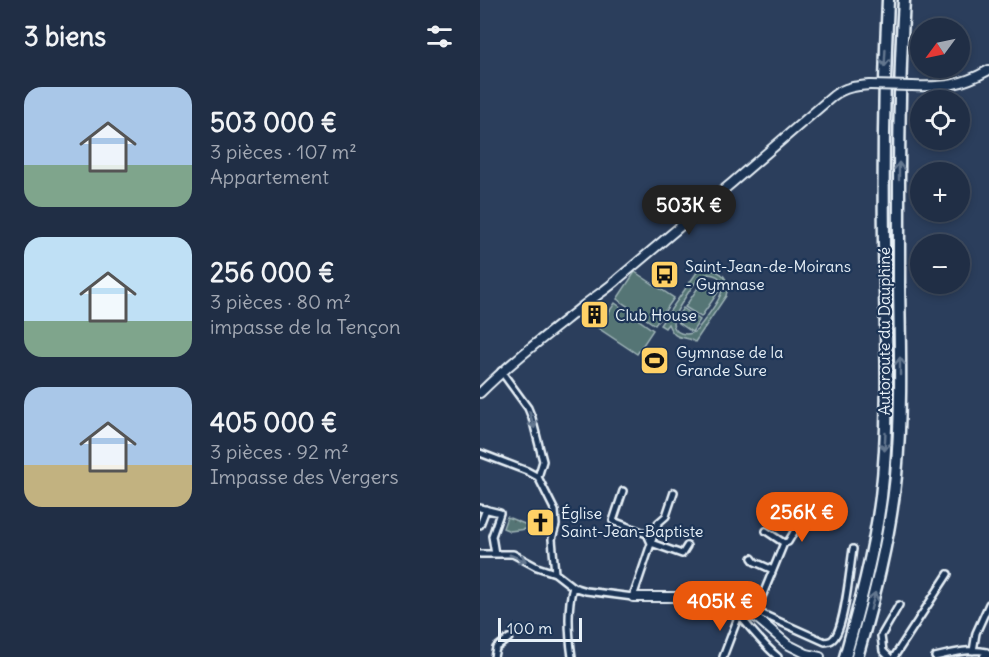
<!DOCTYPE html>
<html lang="fr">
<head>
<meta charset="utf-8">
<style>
	body { margin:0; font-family:Delius,sans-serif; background:#28364c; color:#f1f3f6; height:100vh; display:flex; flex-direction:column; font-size:22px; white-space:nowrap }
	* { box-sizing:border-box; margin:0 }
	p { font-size:20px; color:#a2a8b3 }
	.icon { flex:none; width:33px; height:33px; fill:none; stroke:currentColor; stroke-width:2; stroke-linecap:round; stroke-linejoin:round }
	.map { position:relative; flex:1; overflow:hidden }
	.sheet { display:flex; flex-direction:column; background:#202e45; width:480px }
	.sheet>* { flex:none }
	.needle { width:39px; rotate:237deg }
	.buttons { position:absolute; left:430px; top:18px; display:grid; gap:12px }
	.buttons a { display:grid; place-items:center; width:60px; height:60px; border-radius:50%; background:#202e45; box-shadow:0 3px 9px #0003,0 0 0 2px #3d4a5e; font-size:30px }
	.scale { position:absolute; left:18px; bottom:15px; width:84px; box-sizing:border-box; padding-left:6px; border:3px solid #e8f1f8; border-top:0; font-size:16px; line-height:21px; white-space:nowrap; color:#e8f1f8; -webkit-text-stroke:4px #1d3557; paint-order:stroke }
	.price { position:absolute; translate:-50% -51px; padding:0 14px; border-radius:21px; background:#ea580c; color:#fff; font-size:20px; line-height:39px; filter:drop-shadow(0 2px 3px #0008) }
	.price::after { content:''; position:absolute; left:50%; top:36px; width:18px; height:14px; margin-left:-9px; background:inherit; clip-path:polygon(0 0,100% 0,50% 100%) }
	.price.on { background:#222; color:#fff }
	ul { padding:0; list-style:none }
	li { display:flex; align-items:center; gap:18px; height:150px; padding:0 24px }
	li span { display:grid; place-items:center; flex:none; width:168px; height:120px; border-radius:18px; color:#555 }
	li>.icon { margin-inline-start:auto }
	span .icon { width:72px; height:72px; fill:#fffc; stroke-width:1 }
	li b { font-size:26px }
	h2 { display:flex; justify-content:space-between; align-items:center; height:72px; padding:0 24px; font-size:26px }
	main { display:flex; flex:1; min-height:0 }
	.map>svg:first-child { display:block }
	.forest { fill:url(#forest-crowns); stroke:#9eb3b6; stroke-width:1.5 }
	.pitch { fill:#547575; stroke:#9eb3b6; stroke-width:1.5; fill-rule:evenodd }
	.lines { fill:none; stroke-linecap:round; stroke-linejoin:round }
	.street-casing { stroke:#e8f1f8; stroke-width:10 }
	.secondary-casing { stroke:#e8f1f8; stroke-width:12 }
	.highway-casing { stroke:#e8f1f8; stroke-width:15 }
	.street { stroke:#1d3557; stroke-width:5 }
	.secondary { stroke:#1d3557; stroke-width:8 }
	.highway { stroke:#1d3557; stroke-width:10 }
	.secondary-bridge-casing { stroke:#e8f1f8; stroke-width:12; stroke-linecap:butt }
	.secondary-bridge { stroke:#1d3557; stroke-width:8 }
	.oneway { stroke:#64778f }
	.labels { text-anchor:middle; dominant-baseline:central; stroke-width:4.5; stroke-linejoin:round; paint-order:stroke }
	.poi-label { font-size:16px; fill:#e8f1f8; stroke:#1d3557; text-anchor:start }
	.street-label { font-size:16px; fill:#e8f1f8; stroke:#1d3557 }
</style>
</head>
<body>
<main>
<section class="sheet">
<h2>3 biens<svg class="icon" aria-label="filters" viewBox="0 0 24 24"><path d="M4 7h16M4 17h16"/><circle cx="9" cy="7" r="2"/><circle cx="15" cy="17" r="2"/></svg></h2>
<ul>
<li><span style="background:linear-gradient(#a9c7e8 65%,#7fa58c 0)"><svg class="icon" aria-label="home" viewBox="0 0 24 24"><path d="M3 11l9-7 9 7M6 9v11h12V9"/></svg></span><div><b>503 000 €</b><p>3 pièces · 107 m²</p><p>Appartement</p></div></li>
<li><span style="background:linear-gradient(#bfe0f5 70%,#7fa58c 0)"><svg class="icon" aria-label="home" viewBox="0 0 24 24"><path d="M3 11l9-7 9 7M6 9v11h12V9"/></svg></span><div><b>256 000 €</b><p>3 pièces · 80 m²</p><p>impasse de la Tençon</p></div></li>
<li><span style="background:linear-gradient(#a9c7e8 65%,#c2b280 0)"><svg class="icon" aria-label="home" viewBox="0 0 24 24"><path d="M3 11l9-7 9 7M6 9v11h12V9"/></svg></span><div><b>405 000 €</b><p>3 pièces · 92 m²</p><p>Impasse des Vergers</p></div></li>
</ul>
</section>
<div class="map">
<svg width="509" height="657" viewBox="0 0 509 657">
	<defs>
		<pattern id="forest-crowns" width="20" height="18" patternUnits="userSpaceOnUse" patternTransform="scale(1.5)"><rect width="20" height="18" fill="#547575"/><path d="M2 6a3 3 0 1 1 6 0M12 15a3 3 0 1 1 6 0" fill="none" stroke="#4d5e60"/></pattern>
	</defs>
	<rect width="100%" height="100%" fill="#2b3e5c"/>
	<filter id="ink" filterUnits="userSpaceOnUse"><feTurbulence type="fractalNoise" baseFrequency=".0167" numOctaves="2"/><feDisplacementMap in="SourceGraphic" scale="12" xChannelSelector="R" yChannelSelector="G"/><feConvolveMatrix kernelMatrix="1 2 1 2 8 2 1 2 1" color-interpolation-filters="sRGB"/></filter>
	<g filter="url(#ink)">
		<path class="forest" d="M27 517 47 525 46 529 30 531 23 528Z"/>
		<path class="pitch" d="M224 262 228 265 225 270C242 269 251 279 246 296L215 342C203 334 196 343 188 324L185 328 180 325ZM228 274C263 277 226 317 217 330 208 337 192 335 193 320 193 315 214 283 219 278 222 275 224 275 228 274Z
			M155 272 194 298 175 325 137 299Z
			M225 277 241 288 221 317 205 307Z
			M135 303 173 330 157 354 118 328Z
			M203 308 220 320 212 332 195 320Z"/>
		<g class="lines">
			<defs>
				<path id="street" d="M21 371 48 408 52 418 63 461 58 477
					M0 453 47 471 58 477
					M58 477 75 511 76 525 72 539 75 573
					M143 491 133 521 167 534 171 543 202 554 207 546
					M0 508 20 513 12 536 15 554
					M0 525 6 509
					M304 543 308 542 322 519
					M0 554H33L57 567 75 573 93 587 106 591 153 597 178 523 186 516 194 492
					M272 558 275 562 293 570
					M254 609C268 625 281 643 298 657
					M272 611 277 609 304 543 286 531
					M269 613 278 612 345 642C349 641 351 642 354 638 365 626 370 567 373 549
					M493 651 496 633 509 604
					M14 657 16 648 29 638
					M92 657C89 636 87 607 93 587
					M243 657 259 615
					M409 657 403 651 401 636 419 605
					M414 657 468 574
					M455 657C472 653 490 648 507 652L509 656"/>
				<path id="secondary" d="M432 86C465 87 480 86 509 70
					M0 393C32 361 68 334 103 306 115 296 128 289 139 278L253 182 353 96C365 87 376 86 390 85
					M153 597H218L251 606 277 618 307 644 327 654 340 657
					M505 657 509 656"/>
				<path id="highway" d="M365 657C380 604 394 551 401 497 411 412 405 326 404 242 403 161 404 81 408 0
					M377 657C394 598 410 537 416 476 422 413 420 349 419 285 419 190 418 95 424 0"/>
			</defs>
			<use href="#street" class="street-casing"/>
			<use href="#secondary" class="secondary-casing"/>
			<use href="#highway" class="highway-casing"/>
			<use href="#street" class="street"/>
			<use href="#secondary" class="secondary"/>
			<use href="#highway" class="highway"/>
			<defs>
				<path id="secondary-bridge" d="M390 85 432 86"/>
			</defs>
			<use href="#secondary-bridge" class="secondary-bridge-casing"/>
			<use href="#secondary-bridge" class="secondary-bridge"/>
		</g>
		<defs><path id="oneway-shaft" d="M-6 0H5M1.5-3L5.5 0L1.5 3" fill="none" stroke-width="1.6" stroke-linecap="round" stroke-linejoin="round" transform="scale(1.5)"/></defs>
		<g class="oneway">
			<use href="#oneway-shaft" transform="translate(405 58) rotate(93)"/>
			<use href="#oneway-shaft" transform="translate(419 171) rotate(-90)"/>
			<use href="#oneway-shaft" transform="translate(420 366) rotate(-90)"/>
			<use href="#oneway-shaft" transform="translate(52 420) rotate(73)"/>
			<use href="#oneway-shaft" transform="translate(405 442) rotate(93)"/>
			<use href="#oneway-shaft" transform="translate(38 558) rotate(22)"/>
			<use href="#oneway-shaft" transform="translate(393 601) rotate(-75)"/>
		</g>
	</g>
	<defs>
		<symbol id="bus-square" viewBox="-11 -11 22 22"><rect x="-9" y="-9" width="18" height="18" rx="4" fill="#ffd166" stroke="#1d3557"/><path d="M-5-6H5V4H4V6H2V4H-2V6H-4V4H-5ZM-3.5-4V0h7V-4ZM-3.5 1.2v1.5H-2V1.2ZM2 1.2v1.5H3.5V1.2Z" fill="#111"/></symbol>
		<symbol id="building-square" viewBox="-11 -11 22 22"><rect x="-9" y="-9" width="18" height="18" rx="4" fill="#ffd166" stroke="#1d3557"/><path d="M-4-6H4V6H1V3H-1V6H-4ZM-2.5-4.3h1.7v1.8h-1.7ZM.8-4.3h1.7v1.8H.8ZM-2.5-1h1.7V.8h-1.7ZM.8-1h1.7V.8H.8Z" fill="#111"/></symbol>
		<symbol id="stadium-square" viewBox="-11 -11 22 22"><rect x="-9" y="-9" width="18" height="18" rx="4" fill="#ffd166" stroke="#1d3557"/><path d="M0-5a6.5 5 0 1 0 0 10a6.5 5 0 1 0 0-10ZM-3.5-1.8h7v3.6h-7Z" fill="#111"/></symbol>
		<symbol id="church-square" viewBox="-11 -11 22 22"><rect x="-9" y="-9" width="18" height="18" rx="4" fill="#ffd166" stroke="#1d3557"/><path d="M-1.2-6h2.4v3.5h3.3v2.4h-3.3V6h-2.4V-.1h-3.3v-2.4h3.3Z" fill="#111"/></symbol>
	</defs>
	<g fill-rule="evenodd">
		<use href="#bus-square" x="168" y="258" width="33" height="33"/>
		<use href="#building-square" x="98" y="298" width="33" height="33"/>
		<use href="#stadium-square" x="158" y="344" width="33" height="33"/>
		<use href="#church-square" x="44" y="506" width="33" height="33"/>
	</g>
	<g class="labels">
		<g class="poi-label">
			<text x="205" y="266">Saint-Jean-de-Moirans<tspan x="205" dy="18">- Gymnase</tspan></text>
			<text x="135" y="315">Club House</text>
			<text x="196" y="352">Gymnase de la<tspan x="196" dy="18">Grande Sure</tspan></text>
			<text x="81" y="513">Église<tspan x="81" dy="18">Saint-Jean-Baptiste</tspan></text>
		</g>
		<g class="street-label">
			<text transform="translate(404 331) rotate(-90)">Autoroute du Dauphiné</text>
		</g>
	</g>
</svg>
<div class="buttons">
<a><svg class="needle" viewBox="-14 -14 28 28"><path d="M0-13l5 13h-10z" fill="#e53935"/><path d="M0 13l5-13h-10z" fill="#a2a8b3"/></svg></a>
<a><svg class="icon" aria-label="locate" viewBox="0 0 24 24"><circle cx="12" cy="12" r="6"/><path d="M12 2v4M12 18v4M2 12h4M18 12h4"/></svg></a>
<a>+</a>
<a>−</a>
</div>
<div class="scale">100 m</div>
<b class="price on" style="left:209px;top:236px">503K €</b>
<b class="price" style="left:322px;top:543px">256K €</b>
<b class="price" style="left:240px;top:632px">405K €</b>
</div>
</main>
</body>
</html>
